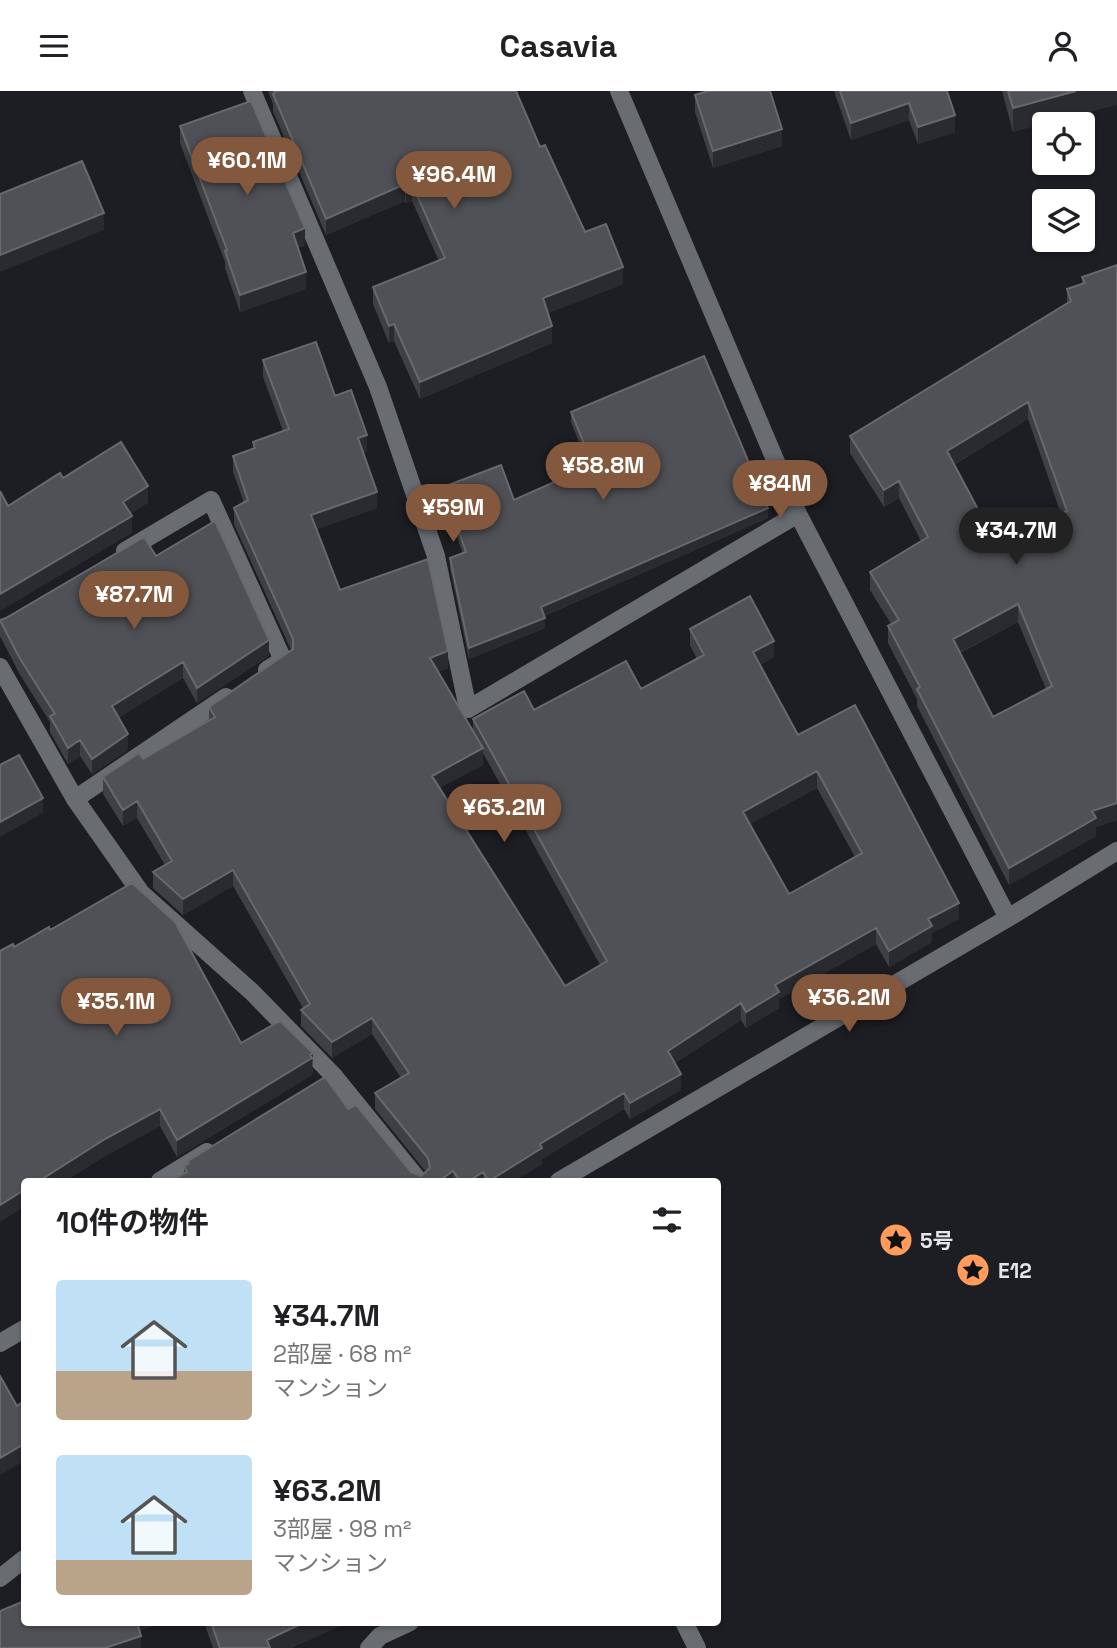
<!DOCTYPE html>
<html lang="ja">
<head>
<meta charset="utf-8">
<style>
	body { margin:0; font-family:"Space Grotesk","Noto Sans JP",sans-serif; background:#f6f6f6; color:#202124; height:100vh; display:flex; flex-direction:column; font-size:26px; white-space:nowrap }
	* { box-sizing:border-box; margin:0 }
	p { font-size:23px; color:#757577 }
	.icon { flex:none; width:38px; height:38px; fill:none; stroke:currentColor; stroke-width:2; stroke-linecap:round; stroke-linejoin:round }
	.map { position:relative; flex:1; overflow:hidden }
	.details { position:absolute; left:21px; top:1087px; width:700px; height:448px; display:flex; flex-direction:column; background:#fff; border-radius:7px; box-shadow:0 2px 5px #0004 }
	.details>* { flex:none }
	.tools { position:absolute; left:1032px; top:21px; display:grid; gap:14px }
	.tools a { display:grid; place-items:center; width:63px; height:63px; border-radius:7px; background:#fff; box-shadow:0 2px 5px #0004; font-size:35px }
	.price { position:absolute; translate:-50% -60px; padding:0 16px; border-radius:24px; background:#84583d; color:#fff; font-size:23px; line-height:46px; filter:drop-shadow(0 2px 4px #0008) }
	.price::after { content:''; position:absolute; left:50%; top:42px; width:21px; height:16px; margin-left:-10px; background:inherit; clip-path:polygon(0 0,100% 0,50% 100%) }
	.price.on { background:#222; color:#fff }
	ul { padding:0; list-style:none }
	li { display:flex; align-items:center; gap:21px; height:175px; padding:0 35px }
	li span { display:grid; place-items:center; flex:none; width:196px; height:140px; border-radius:7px; color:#555 }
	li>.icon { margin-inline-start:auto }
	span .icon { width:84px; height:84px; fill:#fffc; stroke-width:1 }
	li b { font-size:30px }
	h2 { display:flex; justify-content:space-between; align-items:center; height:84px; padding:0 35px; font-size:30px }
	header { display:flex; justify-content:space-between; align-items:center; height:91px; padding:0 35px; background:#fff; font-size:32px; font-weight:700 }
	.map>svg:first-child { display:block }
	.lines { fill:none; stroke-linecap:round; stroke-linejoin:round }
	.minor { stroke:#696d72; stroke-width:18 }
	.wall { fill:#3e4044; fill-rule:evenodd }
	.shaded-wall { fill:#292b30 }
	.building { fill:#4f5156; stroke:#67696d; stroke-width:2; fill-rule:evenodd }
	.labels { text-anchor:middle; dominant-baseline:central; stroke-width:5; stroke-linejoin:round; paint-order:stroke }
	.poi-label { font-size:21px; font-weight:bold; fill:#e4e6e9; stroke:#1c1e23; text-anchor:start }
</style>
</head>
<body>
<header><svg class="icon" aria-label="menu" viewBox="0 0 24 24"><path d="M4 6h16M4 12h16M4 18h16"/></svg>Casavia<svg class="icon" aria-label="person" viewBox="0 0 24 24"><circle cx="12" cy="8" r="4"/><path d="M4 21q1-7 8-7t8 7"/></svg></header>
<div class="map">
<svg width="1117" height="1557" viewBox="0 0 1117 1557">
	<rect width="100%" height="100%" fill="#1c1e23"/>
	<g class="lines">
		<path class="minor" d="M252 0 378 296 436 465 468 618 798 423
			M619 0 798 423 1008 827
			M125 460 211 409 283 569 267 579
			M0 576 75 708 141 802 252 901 333 984 419 1090
			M75 708 226 606
			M160 1090 207 1061
			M559 1090 1008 827 1117 760
			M0 1252 24 1238
			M0 1487 24 1468
			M684 1531 697 1557
			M369 1557 380 1545 410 1531"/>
	</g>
	<path class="wall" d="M268 0H516L540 56 585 141 623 193 548 222 552 252 420 308 394 250 389 252 373 213V196L439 170 412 110 406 112 405 110 326 144 273 20V13Z
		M834 0H947L955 41 918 53 909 29 851 49Z
		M1002 0H1117L1013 41Z
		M695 4 782 55 713 77 695 21Z
		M180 35 305 154 298 157 306 198 240 221 225 177V171L180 52Z
		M1117 174V729L1096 736V745L1009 794 917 615V608L888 552V535L891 533 870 499V481L921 450 899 407 884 416 850 362V345L1067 213V198L1082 193V186ZM1028 328 1061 423 997 454 954 374ZM1018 531 1046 598 993 626 960 562Z
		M263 269 335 305 367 360 363 362 377 417 317 438 340 499 448 577 438 581 473 640V628L534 619 641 598 697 568 690 554V538L774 566 760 574 798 644 959 828 932 842V851L889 876 876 853 779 908V917L746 937 741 929 675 972 681 999 630 1028 624 1018 542 1068V1073L514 1090H170L184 1083V1076L188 1073V1070L348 1018 411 1081 421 1085 426 1081 375 1018V1002L401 987 372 943 332 967 301 935V919L303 917 233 795 183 824 153 797V781L165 774 137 727 123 735 103 703V686L143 668 209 629V616L291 559 234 433V417L244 412 233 381V365L253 358V351L283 340 263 286ZM483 662 600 874 565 895 439 697 483 674ZM817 697 855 766 789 803 750 733Z
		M571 321 768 427 544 525 545 537 469 568 450 477V467L463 463 443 407V396L514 409 589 376 571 331Z
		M156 465 269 565 197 612 183 587 118 627 128 659 92 683 80 665 68 673 50 641V631L19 582 0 545V529L6 527Z
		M50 839 241 952 313 979 312 984 177 1066 160 1035 105 1065 65 1090H24L14 856Z
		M206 1531H346V1532L291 1557H213L206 1537Z"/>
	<path class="shaded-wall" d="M1076 0H1117V14L1013 41V17Z
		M909 12V29L851 49V32Z
		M955 24V41L918 53V36Z
		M782 38V55L713 77V60Z
		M405 93V110L326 144V128Z
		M412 93V110L406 112V95Z
		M104 122V139L0 181V164Z
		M305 137V154L293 159V142Z
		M623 176V193L543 224V207Z
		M306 181V198L240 221V204Z
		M394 233V250L389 252V235Z
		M552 235V252L420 308V291Z
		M1028 311V328L947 378V360Z
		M367 344V360L358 364V347Z
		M899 390V407L884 416V399Z
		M148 395V412L123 428V411Z
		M377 401V417L311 440V424Z
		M768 417V427L541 526V516Z
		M132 425V442L0 520V503Z
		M1018 513V531L953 565V548Z
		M545 527V537L469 568V557Z
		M269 549V565L197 612V597Z
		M774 550V566L753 577V561Z
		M448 560V577L430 584V567Z
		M183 571V587L112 631V615Z
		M128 643V659L92 683V668Z
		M80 649V665L68 673V657Z
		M483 657V674L432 701V685Z
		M817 680V697L743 737V721Z
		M43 707V722L0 746V731Z
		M137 710V727L123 735V719Z
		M1117 712V729L1096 736V745L1009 794V777L1092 720Z
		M233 779V795L183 824V808Z
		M959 812V828L932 842V851L889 876V860L928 828Z
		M876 837V853L779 908V917L746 937V921L775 894Z
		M741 912V929L668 976V960Z
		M372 927V943L332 967V951Z
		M313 962 312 984 177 1066V1049Z
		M681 983V999L630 1028V1012Z
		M624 1002V1018L542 1068V1073L514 1090H489L540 1053Z
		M160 1018V1035L105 1065 65 1090H39L105 1048Z
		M453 1080V1090H439Z
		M483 1081V1090H469Z
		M24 1099V1116L0 1131V1114Z
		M24 1353V1370L0 1384V1367Z
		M134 1531H166L134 1542Z
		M305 1531 346 1532 291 1557H267V1549Z
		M141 1545V1557H105Z"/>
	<path class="building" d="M274 0H516L540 56 545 54 585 141 606 133 623 176 543 207 552 235 420 291 394 233 389 235 373 196 445 167 412 93 406 95 405 93 326 128 273 3 275 2Z
		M708 0H770L782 38 713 60 695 4Z
		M840 0H947L955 24 918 36 909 12 851 32Z
		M1008 0H1076L1013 17Z
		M251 10 305 137 293 142 306 181 240 204 225 160 227 159 180 35Z
		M82 70 104 122 0 164V103Z
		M1117 174V712L1092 720 1096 727 1009 777 917 598 920 596 888 535 899 529 870 481 928 446 899 390 884 399 850 345 1071 210 1067 198 1085 192 1082 186ZM1028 311 1067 420 997 454 947 360ZM1018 513 1052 595 993 626 953 548Z
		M316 251 335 305 351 299 367 344 358 347 377 401 311 424 340 499 428 468 448 560 430 567 483 657 432 685 565 895 607 870 473 628 524 600 534 619 626 570 641 598 704 564 690 538 750 505 774 550 753 561 798 644 855 614 959 812 928 828 932 835 889 860 876 837 775 894 779 901 746 921 741 912 668 960 681 983 630 1012 624 1002 540 1053 542 1057 489 1090 483 1081 469 1090H460L453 1080 439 1090H170L187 1081 184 1076 189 1072 188 1070 325 986 348 1018 356 1014 411 1081 421 1085 430 1077 428 1067 375 1002 409 982 372 927 332 951 301 919 310 913 233 779 183 808 153 781 172 770 137 710 123 719 103 686 139 662 143 668 215 626 209 616 293 558V548L234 417 248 409 233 365 255 357 253 351 289 338 263 269ZM817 680 862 762 789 803 743 721Z
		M704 265 768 417 541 516 545 527 469 557 450 467 466 461 443 396 501 374 514 409 593 374 571 321Z
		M121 351 148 395 123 411 132 425 0 503V400L8 415 60 382 63 387Z
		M215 430 269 549 197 597 183 571 112 615 128 643 92 668 80 649 68 657 50 625 55 623 19 566 0 529 6 527 144 446 156 465Z
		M19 664 43 707 0 731V674Z
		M132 792 175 831 241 952 280 930 313 962 310 964 312 967 177 1049 160 1018 105 1048 39 1090H24V1099L0 1114V860L13 853 14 856 49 836 50 839Z
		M0 1285 17 1315 24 1310V1353L0 1367Z
		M24 1510V1531H137L141 1545 105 1557H0V1520Z
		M211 1531H305L267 1549 270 1557H220Z"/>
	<defs>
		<symbol id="sight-disc" viewBox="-11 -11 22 22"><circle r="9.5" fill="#ff9b5b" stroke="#1c1e23"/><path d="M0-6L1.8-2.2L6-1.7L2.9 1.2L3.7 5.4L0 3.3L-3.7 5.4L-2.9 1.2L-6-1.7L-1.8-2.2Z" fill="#111"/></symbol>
	</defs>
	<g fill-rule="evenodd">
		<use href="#sight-disc" x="877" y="1130" width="38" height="38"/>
		<use href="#sight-disc" x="954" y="1160" width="38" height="38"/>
	</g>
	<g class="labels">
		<g class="poi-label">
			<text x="920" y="1149">5号</text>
			<text x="998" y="1179">E12</text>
		</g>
	</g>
</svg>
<div class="tools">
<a><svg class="icon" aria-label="locate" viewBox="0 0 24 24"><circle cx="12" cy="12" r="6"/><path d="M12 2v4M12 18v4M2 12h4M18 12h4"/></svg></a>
<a><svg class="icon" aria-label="layers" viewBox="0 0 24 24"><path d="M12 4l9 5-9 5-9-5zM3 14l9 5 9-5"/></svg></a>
</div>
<b class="price" style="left:247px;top:106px">¥60.1M</b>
<b class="price" style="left:454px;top:120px">¥96.4M</b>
<b class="price" style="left:603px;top:411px">¥58.8M</b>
<b class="price" style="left:780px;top:429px">¥84M</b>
<b class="price" style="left:453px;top:453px">¥59M</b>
<b class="price on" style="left:1016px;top:476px">¥34.7M</b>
<b class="price" style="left:134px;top:540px">¥87.7M</b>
<b class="price" style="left:504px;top:753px">¥63.2M</b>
<b class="price" style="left:849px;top:943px">¥36.2M</b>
<b class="price" style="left:116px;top:947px">¥35.1M</b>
<section class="details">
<h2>10件の物件<svg class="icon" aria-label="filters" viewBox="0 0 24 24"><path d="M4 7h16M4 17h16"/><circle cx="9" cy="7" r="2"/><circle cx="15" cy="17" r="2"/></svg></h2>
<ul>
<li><span style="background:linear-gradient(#bfe0f5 65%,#b9a48a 0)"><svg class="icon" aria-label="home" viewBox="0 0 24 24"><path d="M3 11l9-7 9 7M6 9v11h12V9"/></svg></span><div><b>¥34.7M</b><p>2部屋 · 68 m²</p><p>マンション</p></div></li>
<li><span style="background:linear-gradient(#bfe0f5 75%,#b9a48a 0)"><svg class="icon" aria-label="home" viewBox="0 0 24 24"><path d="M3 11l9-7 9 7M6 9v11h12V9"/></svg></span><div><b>¥63.2M</b><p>3部屋 · 98 m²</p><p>マンション</p></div></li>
</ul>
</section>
</div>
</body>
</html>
